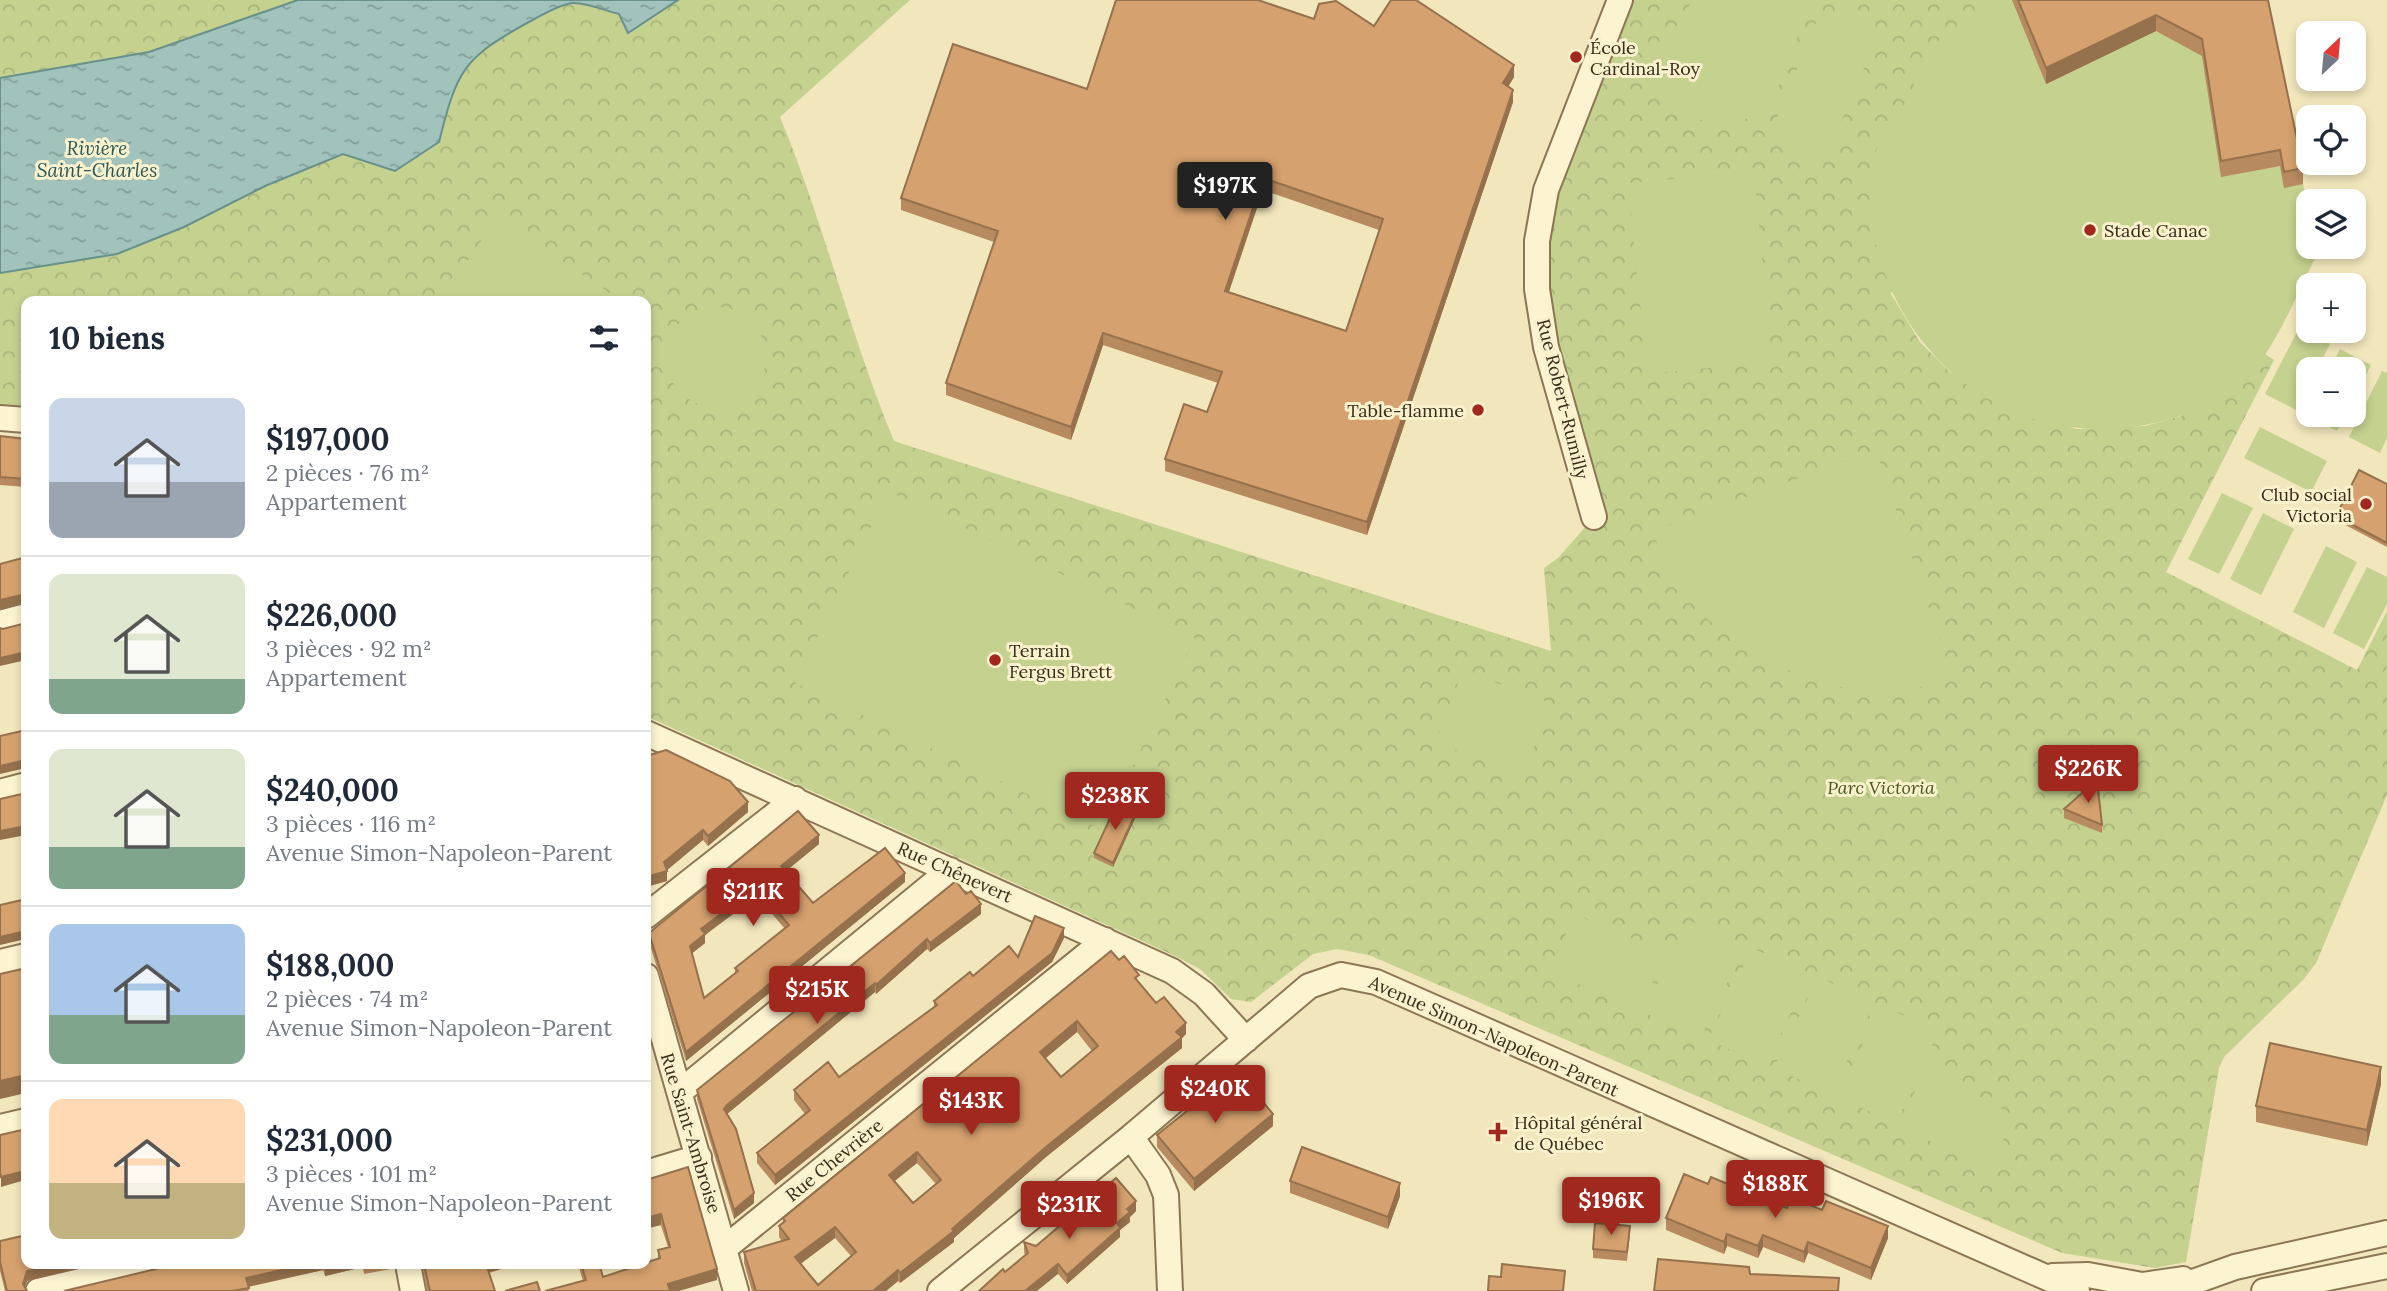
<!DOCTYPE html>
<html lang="fr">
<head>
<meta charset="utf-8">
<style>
	body { margin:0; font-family:Lora,serif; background:#f2f2f3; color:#1f2937; height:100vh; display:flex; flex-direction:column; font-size:26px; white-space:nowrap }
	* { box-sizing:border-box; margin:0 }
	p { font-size:23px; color:#747a83 }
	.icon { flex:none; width:38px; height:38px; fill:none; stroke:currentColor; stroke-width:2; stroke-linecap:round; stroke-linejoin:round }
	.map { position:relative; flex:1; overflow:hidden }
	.sheet { position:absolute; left:21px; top:296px; width:630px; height:973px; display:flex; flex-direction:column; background:#fff; border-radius:14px; box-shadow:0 4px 10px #0003 }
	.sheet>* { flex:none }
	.needle { width:46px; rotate:26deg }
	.tools { position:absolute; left:2296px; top:21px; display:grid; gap:14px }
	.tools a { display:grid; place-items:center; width:70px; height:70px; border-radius:14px; background:#fff; box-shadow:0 4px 10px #0003; font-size:35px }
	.price { position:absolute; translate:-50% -60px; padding:0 16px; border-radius:7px; background:#a1281e; color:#fff; font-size:23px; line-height:46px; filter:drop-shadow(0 2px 4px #0008) }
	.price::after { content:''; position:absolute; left:50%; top:42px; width:21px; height:16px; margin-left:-10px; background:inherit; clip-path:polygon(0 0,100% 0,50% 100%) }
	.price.current { background:#222; color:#fff }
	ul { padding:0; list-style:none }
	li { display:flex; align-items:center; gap:21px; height:175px; padding:0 28px }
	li+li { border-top:2px solid #e0e1e3 }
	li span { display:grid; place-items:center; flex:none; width:196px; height:140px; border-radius:14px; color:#555 }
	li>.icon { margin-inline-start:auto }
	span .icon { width:84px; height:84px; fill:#fffc; stroke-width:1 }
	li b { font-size:30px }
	h2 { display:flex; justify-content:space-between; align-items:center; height:84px; padding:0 28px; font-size:30px }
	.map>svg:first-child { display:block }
	.forest { fill:url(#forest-crowns) }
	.pitch { fill:#c4d18f }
	.water { fill:url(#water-ripples); stroke:#67918a; stroke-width:2 }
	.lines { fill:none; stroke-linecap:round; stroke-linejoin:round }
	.minor-casing { stroke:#8c7654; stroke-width:28 }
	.minor { stroke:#fcf3d0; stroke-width:24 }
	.wall { fill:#b78a5f; fill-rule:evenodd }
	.shaded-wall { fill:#95714d }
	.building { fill:#d5a16e; stroke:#95714d; stroke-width:2; fill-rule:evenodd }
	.poi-dot { fill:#a1281e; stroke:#f9f0cc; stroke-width:2.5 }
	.labels { text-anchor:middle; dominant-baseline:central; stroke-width:6; stroke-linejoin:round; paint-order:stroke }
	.poi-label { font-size:18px; fill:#392c1a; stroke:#f9f0cc; text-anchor:start }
	.street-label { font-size:18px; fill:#392c1a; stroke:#f9f0cc }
	.park-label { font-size:18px; font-style:italic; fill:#45581f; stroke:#f9f0cc }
	.water-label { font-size:19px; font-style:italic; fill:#285a5b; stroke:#f9f0cc }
</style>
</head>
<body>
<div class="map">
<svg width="2387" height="1291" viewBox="0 0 2387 1291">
	<defs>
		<pattern id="forest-crowns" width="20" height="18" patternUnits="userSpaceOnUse" patternTransform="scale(1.75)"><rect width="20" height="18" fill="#c4d18f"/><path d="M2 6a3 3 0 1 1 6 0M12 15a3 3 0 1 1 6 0" fill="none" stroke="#a9b47b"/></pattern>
		<pattern id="water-ripples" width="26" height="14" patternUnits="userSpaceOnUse" patternTransform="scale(1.75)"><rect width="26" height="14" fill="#a1c3bc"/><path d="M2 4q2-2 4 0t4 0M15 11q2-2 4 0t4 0" fill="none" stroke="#849f98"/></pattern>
	</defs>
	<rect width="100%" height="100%" fill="#f2e7bc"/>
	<path class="forest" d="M0 0H298L149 52 0 78Z
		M678 0H910L780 117C824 223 850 335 894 441L1551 651 1544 568 1558 558 1594 517 1546 347V190L1620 0H2012L1891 294 1920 342 1949 371 2014 410 2077 429 2145 426 2181 416 2241 382 2265 354 2274 360 2166 572 2357 670 2387 611V795L2316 963 2304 979 2224 1057 2219 1068 2186 1262 2155 1268 2062 1253 1369 955 1337 949 1313 954 1251 1002 1231 999 1200 969 1173 955 646 716V301H26V412L0 410V273L117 254 184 227 265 186 343 154 395 171 439 142C457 71 462 59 527 23 540 16 558 5 572 3 586 2 606 11 619 14L629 33Z"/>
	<path class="pitch" d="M1693 0H1811C1796 32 1791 69 1771 100 1744 140 1662 126 1662 73 1662 46 1678 22 1693 0Z
		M2009 0H2261L2308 206V247H2318L2319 251C2298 290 2274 355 2241 383 2209 410 2164 424 2123 428 1978 441 1866 321 1869 179 1870 146 1899 118 1912 90 1918 77 1921 62 1924 49Z
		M1829 11 1875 29 1878 35 1828 152 1822 160C1807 162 1777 149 1769 137L1818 18Z
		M1754 172 1772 362 1647 374 1628 183Z
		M498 217 621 301H440Z
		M666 357a50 50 0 1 1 100 0a50 50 0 1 1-100 0Z
		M2299 328 2330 344 2317 369H2308V386L2296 410 2265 394Z
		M2340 349 2371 365 2354 399V369H2330Z
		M2382 371 2387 373V438L2380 453 2349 437Z
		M2308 412V415H2346L2337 431 2306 415Z
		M2260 427 2327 461 2311 492 2244 458Z
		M1876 450 1953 679C1933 683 1910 691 1890 692 1815 694 1714 644 1674 580 1665 565 1659 547 1652 531Z
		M888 491 1195 638 1102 830 795 683Z
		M2222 493 2253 508 2219 574 2188 559Z
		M2263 513 2294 529 2261 595 2230 579Z
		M2326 546 2357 562 2324 628 2293 612Z
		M2367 567 2387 577V604L2364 649 2333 633Z
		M1463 670 1550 703 1524 775 1435 742Z
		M1574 914 1666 953 1640 1010 1550 972Z
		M1688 920 1745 945 1701 1037 1644 1012Z
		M1752 948 1810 973 1766 1065 1708 1040Z
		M1818 977 1875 1002 1831 1094 1774 1068Z
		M1882 1006 1939 1031 1896 1123 1837 1097Z
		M1928 1068 2015 1116 1987 1173 1898 1123Z"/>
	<path class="water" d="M298 0H678L628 33 619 14C606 11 586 2 572 3 558 5 540 16 527 23 462 59 457 71 439 142L395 171 343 154 265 186 184 227 117 254 0 273V78L149 52Z"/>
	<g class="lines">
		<defs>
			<path id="minor" d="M0 418 26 420
				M1594 517 1546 347 1537 289V241L1546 190 1620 0
				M0 623 26 616
				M646 733 1172 971 1204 994 1246 1040
				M0 792 26 785
				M646 916 795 799
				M0 962 26 956
				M646 976 736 1291
				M680 1092 950 870
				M0 1127 26 1121
				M1131 1137 1158 1175 1166 1195 1170 1291
				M646 1173 699 1157
				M725 1248 1105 940
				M408 1264 413 1291
				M2053 1276 2088 1275 2142 1285 2183 1279
				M38 1291 153 1264
				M940 1291 1131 1137 1309 986 1341 975 1376 982 2077 1291
				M2168 1291 2235 1267 2387 1233
				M2264 1291 2387 1266"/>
		</defs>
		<use href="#minor" class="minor-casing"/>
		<use href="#minor" class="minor"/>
	</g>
	<path class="wall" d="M2012 0H2268L2303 168V184L2284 188 2280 166 2221 177 2202 56 2156 31 2046 84Z
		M1314 19 1374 26 1514 77 1508 87 1513 102 1367 535 1165 471V459L1207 412 1218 383 1103 345 1071 440 946 395V383L994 242 901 210V198L1087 89ZM1263 190 1379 230 1346 331 1229 292Z
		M0 436 26 439V487L0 485Z
		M2387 484V547L2336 520V516Z
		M646 756 748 812 708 846 703 840 667 870V881L646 887Z
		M2064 809 2102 825V833L2064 818Z
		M1137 814 1113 867 1094 858V853Z
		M819 844 786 871 813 903 905 882 686 1061 649 942V933ZM757 896 785 929 735 968V974L704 998 692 953 705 943V935Z
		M956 881 981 914 930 952 927 949 876 994 875 992 727 1114 754 1203 734 1219 697 1099V1090Z
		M1064 938 1052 962 775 1185 757 1163V1153L805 1114 794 1100V1090L839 1077 934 1007V1001L973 976Z
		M1111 951 1156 1003 1186 1034 1182 1038V1048L1046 1157 954 1238V1242L900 1283 898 1281 886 1291H752L744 1263V1252L782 1241 779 1237V1226L783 1223V1218ZM1077 1032 1092 1051 1061 1077 1045 1058ZM917 1163 936 1184 913 1203 895 1181ZM835 1238 851 1256 818 1285 800 1264Z
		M2381 1084 2367 1146 2256 1122V1106Z
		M1273 1126 1194 1191 1157 1147V1135Z
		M646 1180 717 1280 583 1281 578 1264H599L603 1277 658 1259V1250L668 1247Z
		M1290 1181 1400 1196 1388 1229 1290 1193Z
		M1708 1184 1888 1238 1871 1280 1808 1253 1804 1263 1763 1247 1758 1258 1727 1246 1724 1254 1666 1230V1218Z
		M1136 1211 1130 1217V1222L1120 1230V1237L1067 1284 1058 1274 1005 1272 1025 1255 1024 1252V1242L1036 1246Z
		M1630 1234 1627 1261 1593 1258V1249Z
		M0 1241 26 1264H95L27 1281 25 1288 27 1291H5L0 1271Z
		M164 1264H391V1269L364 1274 363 1267 325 1276 323 1270 248 1287 249 1291H64L156 1269 164 1265Z
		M422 1264H518L489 1273 495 1291H427Z"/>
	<path class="shaded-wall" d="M2156 15V31L2046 84V68Z
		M1514 65V77L1503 95V83Z
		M1513 90V102L1367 535V522Z
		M1263 178V190L1225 303V291Z
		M1103 333V345L1071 440V427Z
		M26 594V602L0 609V600Z
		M26 652V660L0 666V658Z
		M26 760V768L0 774V766Z
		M748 802V812L708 846V836Z
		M1137 810V814L1113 867V863Z
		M26 826V835L0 840V831Z
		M703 830V840L666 871H667V881L646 887V877Z
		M819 835V844L781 875V866Z
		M905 873V882L686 1061V1052Z
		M757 887V896L705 935V943L690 955V946L701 929Z
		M981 904V914L930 952V943Z
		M1064 928V938L1052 962 775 1185V1175Z
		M26 931V939L0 945V937Z
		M927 939V949L876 994V985Z
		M875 983V992L727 1114 724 1109 727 1105Z
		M1077 1021V1032L1040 1063V1052Z
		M1186 1023V1034L1182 1038V1048L1046 1157 954 1238V1242L900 1283V1273L952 1229Z
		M2381 1067V1084L2367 1146V1130Z
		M26 1075V1093L0 1099V1081Z
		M1273 1114V1126L1194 1191V1179Z
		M650 1137V1153L646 1154V1138Z
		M917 1152V1163L889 1185V1175Z
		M23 1162H26L25 1180 1 1187V1177Z
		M1400 1183V1196L1388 1229V1217Z
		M754 1193V1203L734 1219V1210Z
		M1136 1201V1211L1130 1217V1222L1120 1230V1237L1067 1284V1275L1117 1223 1127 1209Z
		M661 1214V1225L646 1229V1218Z
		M1888 1226V1238L1871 1280V1268Z
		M835 1227V1238L795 1268V1257Z
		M1727 1234V1246L1724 1254V1242Z
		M1763 1235V1247L1758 1258V1246Z
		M1808 1242V1253L1804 1263V1252Z
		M58 1264H95L27 1281 24 1291 23 1284 27 1271Z
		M309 1264H323V1270L246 1287V1278Z
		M339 1264H363V1267L325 1276V1267Z
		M486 1264H518L486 1273Z
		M1058 1264V1274L1037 1291H1025Z
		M717 1269V1280L679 1291H668V1284Z
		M898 1270V1281L886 1291H873Z"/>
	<path class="building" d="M1116 0H1258L1314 19 1319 4 1336 1 1374 26 1391 0H1416L1514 65 1503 83 1513 90 1367 522 1165 459 1184 404 1207 412 1222 372 1103 333 1071 427 946 383 998 231 901 198 953 44 1087 89ZM1263 178 1383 219 1346 331 1225 291Z
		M2018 0H2268L2303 168 2284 172 2280 150 2221 161 2202 39 2156 15 2046 68Z
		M0 436 26 439V479L0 477Z
		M2359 470 2387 484V543L2336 516Z
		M26 557V594L0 600V564Z
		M26 623V652L0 658V628L3 629Z
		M26 730V760L0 766V736Z
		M666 750 730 781 748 802 708 836 703 830 664 862 667 871 646 877V756Z
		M2097 780 2102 825 2064 809Z
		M26 793V826L0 831V799Z
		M1118 801 1137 810 1113 863 1094 853Z
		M798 811 819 835 781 866 813 903 885 848 905 873 686 1052 649 933ZM757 887 789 925 735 968 738 971 704 998 690 946 705 934 701 929Z
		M956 881 966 894 971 891 981 904 930 943 927 939 876 985 875 983 727 1105 724 1109 736 1129 754 1193 734 1210 697 1090Z
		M26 899V931L0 937V905Z
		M1035 916 1064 928 1052 953 775 1175 757 1153 810 1110 794 1090 828 1062 839 1077 937 1005 934 1001 970 972 973 976 1009 946 1018 957Z
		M1111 951 1119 960 1124 956 1139 975 1135 978 1156 1003 1164 997 1186 1023 1176 1032 1182 1037 1046 1147 952 1229 954 1231 900 1273 898 1270 873 1291H756L744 1252 789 1239 779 1226 785 1221 783 1218ZM1077 1021 1098 1046 1061 1077 1040 1052ZM917 1152 941 1180 913 1203 889 1175ZM835 1227 856 1252 818 1285 795 1257Z
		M26 968V1075L0 1081V974Z
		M2270 1043 2381 1067 2367 1130 2256 1106Z
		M1237 1071 1273 1114 1194 1179 1157 1135Z
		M646 1124 650 1137 646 1138Z
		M26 1129V1162H23L25 1171 1 1177 0 1172V1135Z
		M1302 1147 1400 1183 1388 1217 1290 1181Z
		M688 1167 717 1269 668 1284 670 1291H545L586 1280 581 1264H599L603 1277 660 1258 658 1250 670 1247 661 1214 646 1218V1180Z
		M1684 1174 1708 1184 1711 1177 1787 1208 1791 1197 1822 1210 1826 1201 1888 1226 1871 1268 1808 1242 1804 1252 1763 1235 1758 1246 1727 1234 1724 1242 1666 1218Z
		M1116 1178 1136 1201 1127 1209 1130 1212 1117 1223 1120 1228 1067 1275 1058 1264 1025 1291H979L1003 1269 1005 1272 1028 1253 1024 1242 1036 1246Z
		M1595 1223 1630 1226 1627 1252 1593 1249Z
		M26 1235V1264H58L27 1271 23 1284 27 1291H7L0 1262V1241Z
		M1658 1259 1749 1267 1750 1274 1839 1278 1838 1291H1654Z
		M164 1264H309L246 1278 249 1288 232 1291H64L156 1269 164 1265Z
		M324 1264H339L325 1267Z
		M424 1264H486L495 1291H430Z
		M1502 1264 1565 1271 1563 1291H1488L1489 1276 1501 1277Z
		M537 1282 540 1291H505Z"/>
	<g class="poi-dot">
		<circle cx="1576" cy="57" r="7"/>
		<circle cx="2090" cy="230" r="7"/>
		<circle cx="1478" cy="410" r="7"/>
		<circle cx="2366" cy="504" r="7"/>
		<circle cx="995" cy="660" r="7"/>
		<path d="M1494.5 1121.5h7v7h7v7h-7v7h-7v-7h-7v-7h7z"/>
	</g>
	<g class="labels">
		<g class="poi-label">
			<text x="1590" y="47">École<tspan x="1590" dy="21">Cardinal-Roy</tspan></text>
			<text x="2104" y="230">Stade Canac</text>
			<text x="1464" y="410" text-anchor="end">Table-flamme</text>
			<text x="2352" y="494" text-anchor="end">Club social<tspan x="2352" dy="21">Victoria</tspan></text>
			<text x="1009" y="650">Terrain<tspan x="1009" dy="21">Fergus Brett</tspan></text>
			<text x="1514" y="1122">Hôpital général<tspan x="1514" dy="21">de Québec</tspan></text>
		</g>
		<g class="street-label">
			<text transform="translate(1563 399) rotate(76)">Rue Robert-Rumilly</text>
			<text transform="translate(955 872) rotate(24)">Rue Chênevert</text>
			<text transform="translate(1494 1036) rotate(24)">Avenue Simon-Napoleon-Parent</text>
			<text transform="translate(691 1133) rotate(73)">Rue Saint-Ambroise</text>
			<text transform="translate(834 1160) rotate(-39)">Rue Chevrière</text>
		</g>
		<g class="park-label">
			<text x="1881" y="787">Parc Victoria</text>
		</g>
		<g class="water-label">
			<text x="97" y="148">Rivière<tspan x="97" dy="22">Saint-Charles</tspan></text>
		</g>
	</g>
</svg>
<div class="tools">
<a><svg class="needle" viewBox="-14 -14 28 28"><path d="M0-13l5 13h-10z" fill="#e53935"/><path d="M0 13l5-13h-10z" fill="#747a83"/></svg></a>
<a><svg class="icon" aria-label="locate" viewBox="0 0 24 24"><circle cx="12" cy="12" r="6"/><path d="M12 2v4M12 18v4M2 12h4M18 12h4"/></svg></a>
<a><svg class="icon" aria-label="layers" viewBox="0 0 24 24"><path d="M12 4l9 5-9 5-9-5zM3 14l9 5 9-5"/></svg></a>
<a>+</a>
<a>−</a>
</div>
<b class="price current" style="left:1225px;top:222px">$197K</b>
<b class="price" style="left:2088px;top:805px">$226K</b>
<b class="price" style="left:1115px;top:832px">$238K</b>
<b class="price" style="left:753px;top:928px">$211K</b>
<b class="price" style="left:817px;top:1026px">$215K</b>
<b class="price" style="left:1215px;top:1125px">$240K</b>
<b class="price" style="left:971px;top:1137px">$143K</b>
<b class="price" style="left:1775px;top:1220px">$188K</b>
<b class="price" style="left:1611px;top:1237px">$196K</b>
<b class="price" style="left:1069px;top:1241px">$231K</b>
<section class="sheet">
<h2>10 biens<svg class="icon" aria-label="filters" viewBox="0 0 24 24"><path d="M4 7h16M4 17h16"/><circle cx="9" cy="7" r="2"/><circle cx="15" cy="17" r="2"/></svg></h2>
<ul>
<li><span style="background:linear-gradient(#c9d6e8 60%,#9aa5b1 0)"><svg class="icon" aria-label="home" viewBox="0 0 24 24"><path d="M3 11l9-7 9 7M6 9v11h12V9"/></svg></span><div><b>$197,000</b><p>2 pièces · 76 m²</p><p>Appartement</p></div></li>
<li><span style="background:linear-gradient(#dfe7d0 75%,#7fa58c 0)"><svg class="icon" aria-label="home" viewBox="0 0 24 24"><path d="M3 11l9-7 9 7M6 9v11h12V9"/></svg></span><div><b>$226,000</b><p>3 pièces · 92 m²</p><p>Appartement</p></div></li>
<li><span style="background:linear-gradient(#dfe7d0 70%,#7fa58c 0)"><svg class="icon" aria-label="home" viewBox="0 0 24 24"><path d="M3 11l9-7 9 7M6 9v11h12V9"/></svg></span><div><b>$240,000</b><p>3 pièces · 116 m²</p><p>Avenue Simon-Napoleon-Parent</p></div></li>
<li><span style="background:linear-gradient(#a9c7e8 65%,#7fa58c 0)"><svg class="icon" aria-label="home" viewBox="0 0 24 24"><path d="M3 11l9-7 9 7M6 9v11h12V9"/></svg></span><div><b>$188,000</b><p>2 pièces · 74 m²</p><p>Avenue Simon-Napoleon-Parent</p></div></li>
<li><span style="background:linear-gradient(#ffd9b3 60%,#c2b280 0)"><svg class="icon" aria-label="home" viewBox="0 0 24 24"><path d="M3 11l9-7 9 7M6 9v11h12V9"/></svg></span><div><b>$231,000</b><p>3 pièces · 101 m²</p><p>Avenue Simon-Napoleon-Parent</p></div></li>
</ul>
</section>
</div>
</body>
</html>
